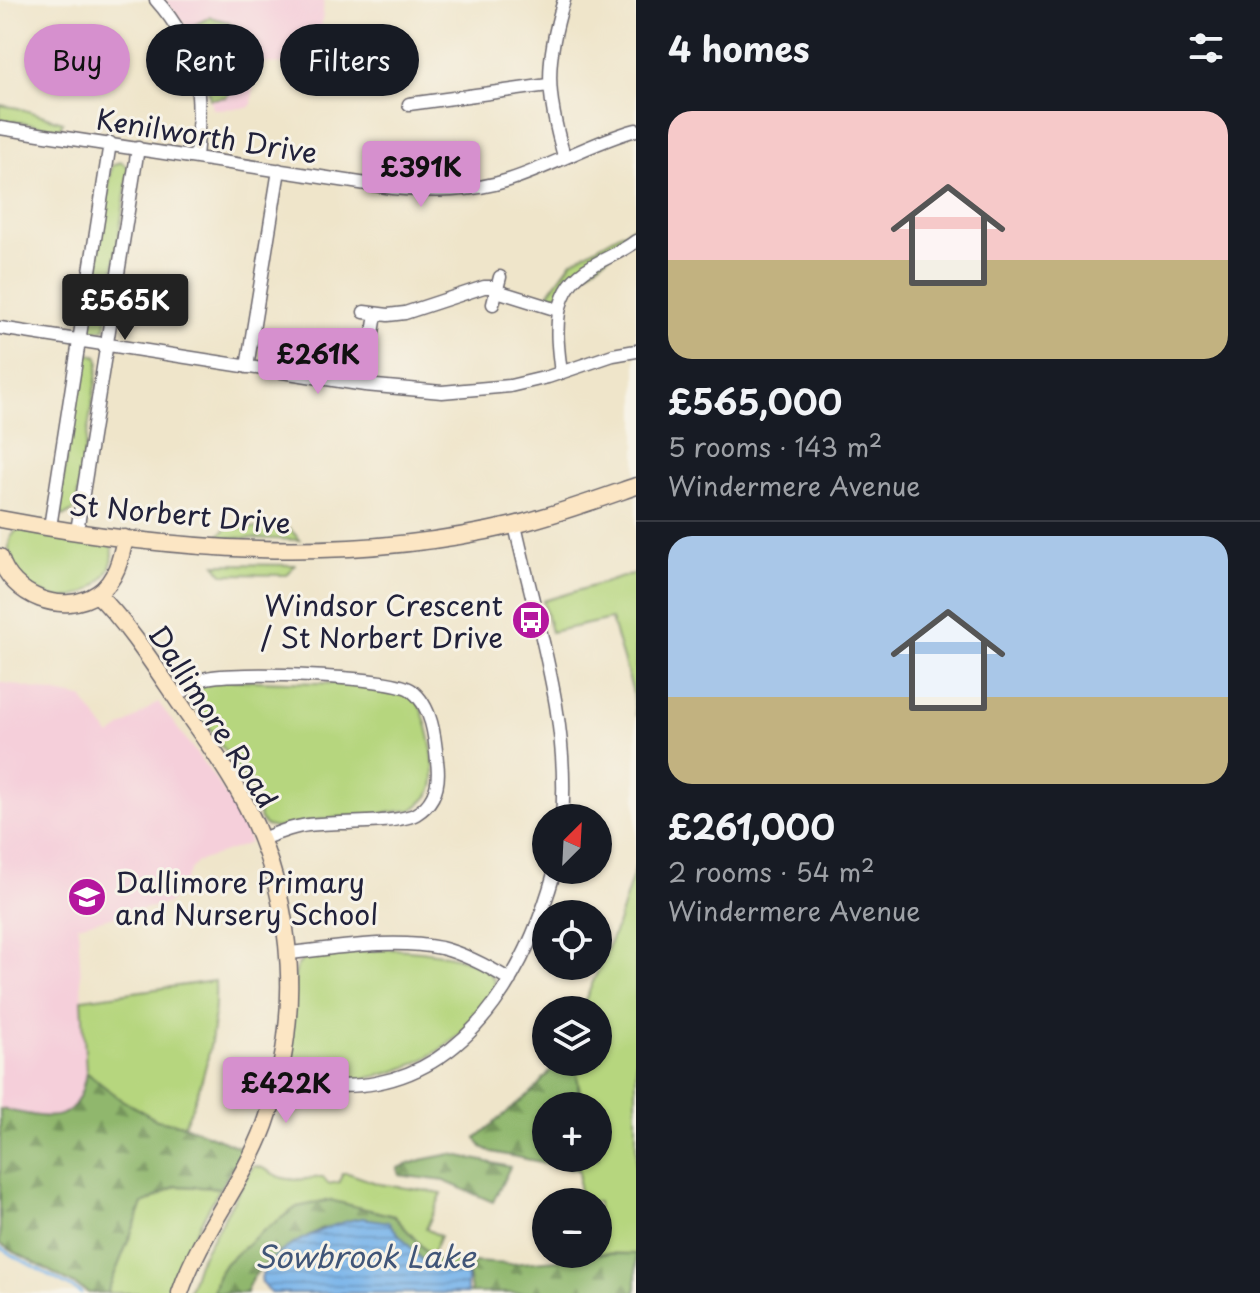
<!DOCTYPE html>
<html lang="en">
<head>
<meta charset="utf-8">
<style>
	body { margin:0; font-family:"Playpen Sans",sans-serif; background:#20242c; color:#f1f3f6; height:100vh; display:flex; flex-direction:column; font-size:30px; white-space:nowrap }
	* { box-sizing:border-box; margin:0 }
	p { font-size:26px; color:#9ea1a6 }
	.icon { flex:none; width:44px; height:44px; fill:none; stroke:currentColor; stroke-width:2; stroke-linecap:round; stroke-linejoin:round }
	.map { position:relative; flex:1; overflow:hidden }
	.drawer { display:flex; flex-direction:column; background:#171b24; width:624px }
	.drawer>* { flex:none }
	.hud { position:absolute; left:24px; top:24px; width:492px; height:72px; display:flex; gap:16px }
	.needle { width:52px; rotate:24deg }
	.fabs { position:absolute; left:532px; top:804px; display:grid; gap:16px }
	.fabs a { display:grid; place-items:center; width:80px; height:80px; border-radius:50%; background:#171b24; box-shadow:0 2px 6px #0004; font-size:40px }
	.price { position:absolute; translate:-50% -68px; padding:0 18px; border-radius:8px; background:#d690ce; color:#111; font-size:26px; line-height:52px; filter:drop-shadow(0 2px 4px #0008) }
	.price::after { content:''; position:absolute; left:50%; top:48px; width:24px; height:18px; margin-left:-12px; background:inherit; clip-path:polygon(0 0,100% 0,50% 100%) }
	.price.current { background:#222; color:#fff }
	ul { padding:0; list-style:none }
	li { display:grid; align-content:center; gap:16px; height:424px; padding:0 32px }
	li+li { border-top:2px solid #363941 }
	li span { display:grid; place-items:center; height:248px; border-radius:24px; color:#555 }
	li>.icon { margin-inline-start:auto }
	span .icon { width:144px; height:144px; fill:#fffc; stroke-width:1 }
	li b { font-size:34px }
	h2 { display:flex; justify-content:space-between; align-items:center; height:96px; padding:0 32px; font-size:34px }
	.pill { padding:0 28px; border-radius:36px; background:#171b24; box-shadow:0 2px 6px #0004; font-size:28px; line-height:72px }
	.pill.current { background:#d690ce; color:#111 }
	main { display:flex; flex:1; min-height:0 }
	.map>svg:first-child { display:block }
	.built { fill:#f5cfda }
	.green { fill:#b6d67e; stroke:#6c7c5c; stroke-width:2 }
	.forest { fill:url(#forest-firs); stroke:#596c54; stroke-width:2 }
	.water { fill:url(#water-rules); stroke:#4d6b92; stroke-width:2 }
	.lines { fill:none; stroke-linecap:round; stroke-linejoin:round }
	.stream { stroke:#78b4ea; stroke-width:3 }
	.street-casing { stroke:#6a666d; stroke-width:15 }
	.secondary-casing { stroke:#6a666d; stroke-width:19 }
	.street { stroke:#fff; stroke-width:12 }
	.secondary { stroke:#fce6c4; stroke-width:16 }
	.labels { text-anchor:middle; dominant-baseline:central; stroke-width:6; stroke-linejoin:round; paint-order:stroke }
	.street-label { font-size:28px; fill:#22223b; stroke:#f7f3e8 }
	.poi-label { font-size:28px; fill:#22223b; stroke:#f7f3e8; text-anchor:end }
	.water-label { font-size:30px; font-style:italic; fill:#405578; stroke:#f7f3e8 }
</style>
</head>
<body>
<main>
<div class="map">
<svg width="636" height="1293" viewBox="0 0 636 1293">
	<defs>
		<pattern id="forest-firs" width="22" height="20" patternUnits="userSpaceOnUse" patternTransform="scale(2)"><rect width="22" height="20" fill="#90b76d"/><path d="M5 1l3.5 6h-7zM16 11l3.5 6h-7z" fill="#75945b"/></pattern>
		<pattern id="water-rules" width="6" height="5" patternUnits="userSpaceOnUse" patternTransform="scale(2)"><rect width="6" height="5" fill="#78b4ea"/><path d="M0 2.5h6" fill="none" stroke="#6292bf"/></pattern>
	</defs>
	<rect width="100%" height="100%" fill="#f7f3e8"/>
	<filter id="ink" filterUnits="userSpaceOnUse"><feTurbulence type="fractalNoise" baseFrequency=".0125" numOctaves="2"/><feDisplacementMap in="SourceGraphic" scale="16" xChannelSelector="R" yChannelSelector="G"/><feConvolveMatrix kernelMatrix="1 2 1 2 8 2 1 2 1" color-interpolation-filters="sRGB"/></filter>
	<filter id="wash" filterUnits="userSpaceOnUse"><feTurbulence type="fractalNoise" baseFrequency=".006" numOctaves="4" result="noise"/><feDisplacementMap in="SourceGraphic" scale="32" xChannelSelector="R" yChannelSelector="G"/><feGaussianBlur stdDeviation="1.8" result="paint"/><feColorMatrix in="noise" values="0 0 0 0 0 0 0 0 0 0 0 0 0 0 0 0 0 1.4 0 .05"/><feComposite in="paint" operator="in"/></filter>
	<g filter="url(#wash)">
		<rect width="100%" height="100%" fill="#efe5ca"/>
		<path class="built" d="M165 0H324L318 68 255 62 252 104 248 108 212 109 207 78 195 43 188 28Z
			M0 682 82 698 110 736 158 702 214 777 238 814 250 843 197 862 190 870 180 891 169 903 78 925 86 1072 84 1088 77 1104 67 1112 51 1118 0 1109Z"/>
		<path class="green" d="M210 17 229 22C240 36 237 84 226 97L210 99 201 59 188 28Z
			M0 105 18 108 63 122 60 129 0 119Z
			M121 162 129 168 105 328 93 331 87 324 112 166Z
			M636 225V235L559 294 546 297 572 261Z
			M86 353 97 356 99 361 75 510 64 516 58 512 81 358Z
			M228 527 290 529 300 540 217 537Z
			M20 528 107 544 112 547C119 574 84 602 59 598 47 596 33 589 22 585 11 566 0 539 20 528Z
			M215 564 295 565 287 575 223 574Z
			M636 573V716L632 689 611 619 551 632 543 601Z
			M227 680 384 685C392 687 402 688 409 692 426 703 438 767 433 787 430 796 420 805 412 810L324 819 276 828 266 826 260 820 257 804 243 777 189 699C194 682 212 683 227 680Z
			M636 865V1254L598 1253V1202H579V1158H598V1106H580V1090L574 1062H598V1010H581L617 926Z
			M393 949C417 950 483 955 494 980 498 991 490 1000 484 1007 448 1057 390 1082 331 1080 315 1080 296 1080 289 1064L295 975 297 966 307 955Z
			M215 981C217 1032 206 1079 184 1125L157 1120 120 1099 86 1072 82 999Z
			M253 1166C265 1166 272 1175 283 1178 296 1182 310 1178 323 1177L328 1184 340 1182 342 1173H348L379 1184 442 1193 426 1229 440 1236 431 1257 394 1216 330 1201 297 1207 259 1234 226 1263 217 1277 213 1293H188L198 1263Z
			M176 1186 220 1188 185 1251 169 1293H107L143 1204Z"/>
		<path class="forest" d="M558 1062 576 1063 580 1106H546V1158H579V1170L492 1152 482 1147 476 1138 533 1091Z
			M86 1072 120 1099 157 1120 184 1125 244 1149 220 1188 176 1186 143 1204 107 1293H89L0 1244V1109C45 1117 77 1132 86 1072Z
			M451 1154 510 1167 493 1202 444 1181 399 1175 398 1168 421 1160Z
			M330 1200 394 1216 434 1260 511 1264 568 1259 575 1254H636V1293H469L471 1290 468 1275 461 1271 427 1266 415 1251 322 1228C297 1243 253 1263 246 1293H213L217 1277 226 1263 259 1234 297 1207Z"/>
		<path class="water" d="M363 1218 388 1222 427 1266 467 1276V1293H271L261 1281C262 1250 336 1221 363 1218Z"/>
		<g class="lines">
			<path class="stream" d="M0 1248 81 1293"/>
		</g>
	</g>
	<g filter="url(#ink)">
		<g class="lines">
			<defs>
				<path id="street" d="M156 0C201 50 202 94 196 157
					M564 0C545 62 546 94 564 156
					M409 104 548 85
					M0 128 393 188C433 192 471 192 509 180 553 166 592 142 636 130
					M497 291 558 310
					M493 304 500 277
					M364 312 388 315 405 313 484 287H498
					M0 328 365 385 442 392 510 386 548 377 613 355 636 351
					M247 367 279 170
					M561 373C556 333 550 289 592 266 607 257 622 252 636 241
					M365 385 376 314
					M515 525C536 622 570 717 562 818
					M50 527 110 143
					M77 531 138 148
					M176 697C185 690 196 681 207 678 232 671 393 676 411 690 432 706 435 737 437 761 440 782 436 802 416 814 399 824 332 822 308 825 292 827 277 833 262 839
					M290 953C338 948 392 938 441 948 465 954 489 967 510 980
					M279 1079C311 1084 345 1089 376 1083 478 1064 530 960 555 870"/>
				<path id="secondary" d="M0 519C170 551 344 565 514 525 555 515 596 500 636 486
					M0 557C11 596 63 617 98 593 116 581 121 558 125 538
					M97 594C127 623 157 670 181 705 204 738 229 771 247 807 297 908 302 1020 265 1125 243 1184 200 1233 180 1293"/>
			</defs>
			<use href="#street" class="street-casing"/>
			<use href="#secondary" class="secondary-casing"/>
			<use href="#street" class="street"/>
			<use href="#secondary" class="secondary"/>
		</g>
	</g>
	<defs>
		<symbol id="bus-disc" viewBox="-11 -11 22 22"><circle r="9.5" fill="#b5179e" stroke="#f7f3e8"/><path d="M-5-6H5V4H4V6H2V4H-2V6H-4V4H-5ZM-3.5-4V0h7V-4ZM-3.5 1.2v1.5H-2V1.2ZM2 1.2v1.5H3.5V1.2Z" fill="#fff"/></symbol>
		<symbol id="school-disc" viewBox="-11 -11 22 22"><circle r="9.5" fill="#b5179e" stroke="#f7f3e8"/><path d="M0-5L7-2L0 1L-7-2ZM-4 1L0 2.5L4 1V4Q0 6-4 4Z" fill="#fff"/></symbol>
	</defs>
	<g fill-rule="evenodd">
		<use href="#bus-disc" x="509" y="598" width="44" height="44"/>
		<use href="#school-disc" x="65" y="875" width="44" height="44"/>
	</g>
	<g class="labels">
		<g class="street-label">
			<text transform="translate(207 135) rotate(9)">Kenilworth Drive</text>
			<text transform="translate(180 513) rotate(5)">St Norbert Drive</text>
			<text transform="translate(214 716) rotate(57)">Dallimore Road</text>
		</g>
		<g class="poi-label">
			<text x="503" y="604">Windsor Crescent<tspan x="503" dy="32">/ St Norbert Drive</tspan></text>
			<text x="115" y="881" text-anchor="start">Dallimore Primary<tspan x="115" dy="32">and Nursery School</tspan></text>
		</g>
		<g class="water-label">
			<text x="365" y="1255">Sowbrook Lake</text>
		</g>
	</g>
</svg>
<div class="fabs">
<a><svg class="needle" viewBox="-14 -14 28 28"><path d="M0-13l5 13h-10z" fill="#e53935"/><path d="M0 13l5-13h-10z" fill="#9ea1a6"/></svg></a>
<a><svg class="icon" aria-label="locate" viewBox="0 0 24 24"><circle cx="12" cy="12" r="6"/><path d="M12 2v4M12 18v4M2 12h4M18 12h4"/></svg></a>
<a><svg class="icon" aria-label="layers" viewBox="0 0 24 24"><path d="M12 4l9 5-9 5-9-5zM3 14l9 5 9-5"/></svg></a>
<a>+</a>
<a>−</a>
</div>
<b class="price" style="left:421px;top:209px">£391K</b>
<b class="price current" style="left:125px;top:342px">£565K</b>
<b class="price" style="left:318px;top:396px">£261K</b>
<b class="price" style="left:286px;top:1125px">£422K</b>
<div class="hud">
<a class="pill current">Buy</a>
<a class="pill">Rent</a>
<a class="pill">Filters</a>
</div>
</div>
<section class="drawer">
<h2>4 homes<svg class="icon" aria-label="filters" viewBox="0 0 24 24"><path d="M4 7h16M4 17h16"/><circle cx="9" cy="7" r="2"/><circle cx="15" cy="17" r="2"/></svg></h2>
<ul>
<li><span style="background:linear-gradient(#f6c9c9 60%,#c2b280 0)"><svg class="icon" aria-label="home" viewBox="0 0 24 24"><path d="M3 11l9-7 9 7M6 9v11h12V9"/></svg></span><div><b>£565,000</b><p>5 rooms · 143 m²</p><p>Windermere Avenue</p></div></li>
<li><span style="background:linear-gradient(#a9c7e8 65%,#c2b280 0)"><svg class="icon" aria-label="home" viewBox="0 0 24 24"><path d="M3 11l9-7 9 7M6 9v11h12V9"/></svg></span><div><b>£261,000</b><p>2 rooms · 54 m²</p><p>Windermere Avenue</p></div></li>
</ul>
</section>
</main>
</body>
</html>
